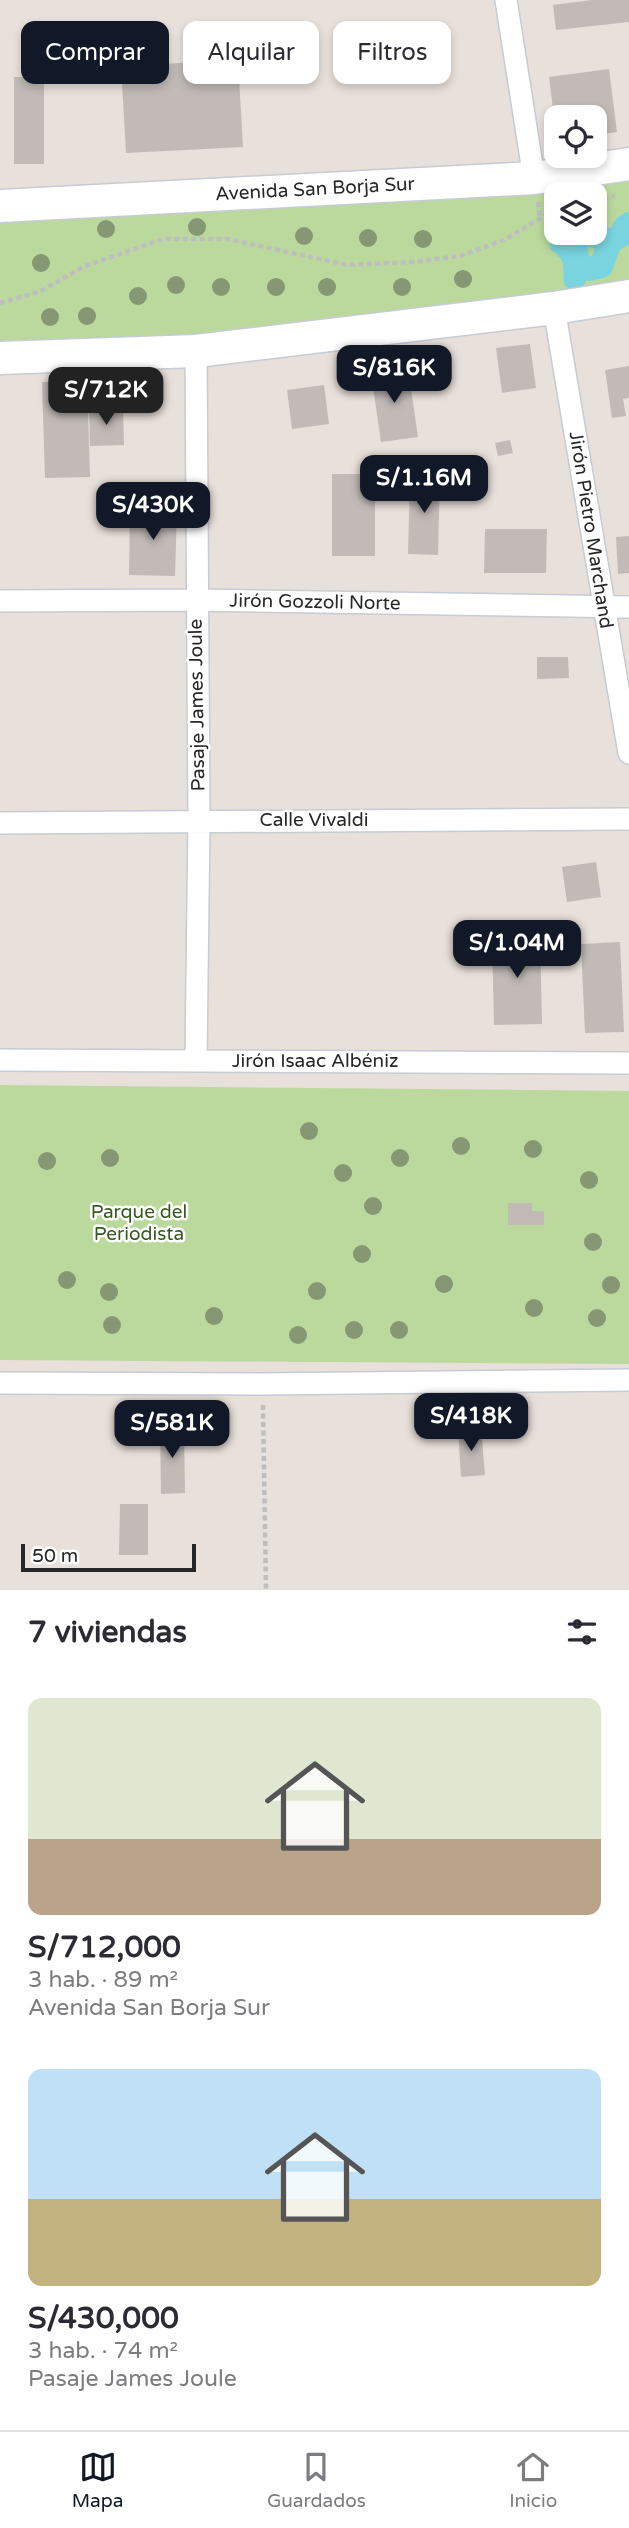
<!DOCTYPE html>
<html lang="es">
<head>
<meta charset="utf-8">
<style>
	body { margin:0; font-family:"Varela Round",sans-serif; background:#f2f2f3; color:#2b2b33; height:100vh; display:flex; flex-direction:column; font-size:26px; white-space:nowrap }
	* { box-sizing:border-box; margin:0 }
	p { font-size:23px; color:#7c7c81 }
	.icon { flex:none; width:38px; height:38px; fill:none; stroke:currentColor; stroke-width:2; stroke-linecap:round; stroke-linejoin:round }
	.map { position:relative; height:1590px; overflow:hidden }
	.drawer { display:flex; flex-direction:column; background:#fff; flex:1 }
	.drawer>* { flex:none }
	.guide { position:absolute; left:21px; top:21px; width:588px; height:63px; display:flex; gap:14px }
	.controls { position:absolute; left:544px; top:105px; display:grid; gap:14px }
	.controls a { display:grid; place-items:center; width:63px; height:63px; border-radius:14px; background:#fff; box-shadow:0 4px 10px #0003; font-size:35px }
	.scale { position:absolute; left:21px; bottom:18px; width:175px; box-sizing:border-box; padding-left:7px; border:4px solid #272727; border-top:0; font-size:19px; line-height:24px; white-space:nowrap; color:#272727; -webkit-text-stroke:5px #fff; paint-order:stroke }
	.price { position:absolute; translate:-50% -60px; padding:0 16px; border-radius:14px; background:#111827; color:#fff; font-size:23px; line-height:46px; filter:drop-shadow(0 2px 4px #0008) }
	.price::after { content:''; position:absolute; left:50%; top:42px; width:21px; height:16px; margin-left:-10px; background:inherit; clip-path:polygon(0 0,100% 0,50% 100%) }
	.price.on { background:#222; color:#fff }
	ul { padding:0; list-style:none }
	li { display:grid; align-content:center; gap:14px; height:371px; padding:0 28px }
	li span { display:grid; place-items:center; height:217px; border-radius:14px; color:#555 }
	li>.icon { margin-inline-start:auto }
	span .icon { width:126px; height:126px; fill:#fffc; stroke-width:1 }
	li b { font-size:30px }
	h2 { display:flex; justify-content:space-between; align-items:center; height:84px; padding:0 28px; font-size:30px }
	.chip { padding:0 24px; border-radius:14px; background:#fff; box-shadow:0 4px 10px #0003; font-size:24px; line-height:63px }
	.chip.on { background:#111827; color:#fff }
	.tabs { display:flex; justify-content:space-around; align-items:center; height:98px; border-top:2px solid #e1e1e2; background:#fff; font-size:19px; color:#7c7c81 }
	.tabs a { display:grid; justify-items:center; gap:4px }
	.tabs .on { color:#111827 }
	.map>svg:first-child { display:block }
	.green { fill:#bbd99d; fill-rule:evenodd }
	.water { fill:#79d4df }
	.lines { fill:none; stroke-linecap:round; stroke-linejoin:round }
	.canal { stroke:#79d4df; stroke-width:24 }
	.building { fill:#c1bab7 }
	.street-casing { stroke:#c6cbd4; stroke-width:24 }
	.secondary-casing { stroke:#c6cbd4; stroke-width:35 }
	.path { stroke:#bebebe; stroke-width:4.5; stroke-dasharray:5 3.5; stroke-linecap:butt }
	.street { stroke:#fff; stroke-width:21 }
	.secondary { stroke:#fff; stroke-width:32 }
	.tree { fill:#869774 }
	.labels { text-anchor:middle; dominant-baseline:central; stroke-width:5; stroke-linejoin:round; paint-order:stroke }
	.street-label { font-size:19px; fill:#272727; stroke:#fff }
	.park-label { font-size:19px; fill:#365b21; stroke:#fff }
</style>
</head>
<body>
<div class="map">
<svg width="629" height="1590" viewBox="0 0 629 1590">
	<rect width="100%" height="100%" fill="#e8e0da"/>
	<path class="green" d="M629 178V288L201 337 0 341V222L528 195ZM556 194H595V233H556Z
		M0 1085 629 1091V1364L0 1360Z"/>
	<path class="water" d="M556 231 561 233 567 245 587 246C591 261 591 277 581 289L573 290 565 286C561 268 569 262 551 250L549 241 553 232Z"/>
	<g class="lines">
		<path class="canal" d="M564 240C580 232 595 233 610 242
			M589 269 601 266 610 242 622 235 624 228 629 224"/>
	</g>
	<path class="building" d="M592 0H629V22L556 30 553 5Z
		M238 60 243 147 126 153 121 66Z
		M609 69 617 132 595 135V117H554L549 77Z
		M14 77H44V164H14Z
		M530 344 536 388 502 393 496 348Z
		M629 366V398L623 399 626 416 612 418 605 370Z
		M408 368 418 437 381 442 371 373Z
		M87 381 90 477 45 478 42 382Z
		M324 385 329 424 292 429 287 390Z
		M89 408H123L124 445 90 446Z
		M510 440 513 453 498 456 495 443Z
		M332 474H375V556H332Z
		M410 476H440L438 555 408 554Z
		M130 509 177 510 175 576 129 575Z
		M485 529H547L546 573H484Z
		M629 536V573L618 574 616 537Z
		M537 657H568L569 678 537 679Z
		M596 862 601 897 567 902 562 867Z
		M540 935 542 1024 494 1025 492 936Z
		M620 942 624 1032 585 1033 581 944Z
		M508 1203H532V1211H544V1225H508Z
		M160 1423 184 1429 185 1493 161 1494Z
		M481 1429 485 1475 461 1477 458 1430Z
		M120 1504H148V1555H119Z"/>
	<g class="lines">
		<defs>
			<path id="street" d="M506 0 534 178
				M554 308 629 753
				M196 351 199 821 196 1060
				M0 601 196 600 629 607
				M0 823 629 819
				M0 1060 629 1063
				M0 1383 263 1384 629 1380"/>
			<path id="secondary" d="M0 206 534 178 629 164
				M0 358 196 351 554 308 629 296"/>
		</defs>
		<use href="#street" class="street-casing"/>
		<use href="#secondary" class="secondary-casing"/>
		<path class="path" d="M595 200 615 196
			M538 202 540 219
			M0 303 41 291 85 266 163 239H228L347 265 413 262 460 256 504 240 556 209
			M263 1405 266 1590"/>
		<use href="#street" class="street"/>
		<use href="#secondary" class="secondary"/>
	</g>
	<g class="tree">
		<circle cx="197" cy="227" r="9"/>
		<circle cx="106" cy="229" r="9"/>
		<circle cx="304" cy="236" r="9"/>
		<circle cx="368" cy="238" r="9"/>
		<circle cx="423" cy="239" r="9"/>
		<circle cx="41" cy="263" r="9"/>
		<circle cx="463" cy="279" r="9"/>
		<circle cx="176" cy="285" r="9"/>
		<circle cx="221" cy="287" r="9"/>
		<circle cx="276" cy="287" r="9"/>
		<circle cx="327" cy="287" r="9"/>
		<circle cx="402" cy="287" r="9"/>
		<circle cx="138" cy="296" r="9"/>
		<circle cx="87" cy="316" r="9"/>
		<circle cx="50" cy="317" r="9"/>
		<circle cx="309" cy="1131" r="9"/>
		<circle cx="461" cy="1146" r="9"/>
		<circle cx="533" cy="1149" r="9"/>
		<circle cx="110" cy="1158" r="9"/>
		<circle cx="400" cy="1158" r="9"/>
		<circle cx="47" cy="1161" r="9"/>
		<circle cx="343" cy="1173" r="9"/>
		<circle cx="589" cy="1180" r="9"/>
		<circle cx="373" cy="1206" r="9"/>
		<circle cx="593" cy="1242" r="9"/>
		<circle cx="362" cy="1254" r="9"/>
		<circle cx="67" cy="1280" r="9"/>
		<circle cx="444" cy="1284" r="9"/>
		<circle cx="611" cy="1285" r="9"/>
		<circle cx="317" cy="1291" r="9"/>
		<circle cx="109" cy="1292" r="9"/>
		<circle cx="534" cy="1308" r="9"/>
		<circle cx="214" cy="1316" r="9"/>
		<circle cx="597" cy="1318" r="9"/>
		<circle cx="112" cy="1325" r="9"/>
		<circle cx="354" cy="1330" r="9"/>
		<circle cx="399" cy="1330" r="9"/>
		<circle cx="298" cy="1335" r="9"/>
	</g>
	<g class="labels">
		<g class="street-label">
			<text transform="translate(315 189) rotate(-3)">Avenida San Borja Sur</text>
			<text transform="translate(591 530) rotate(81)">Jirón Pietro Marchand</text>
			<text transform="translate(315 602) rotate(1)">Jirón Gozzoli Norte</text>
			<text transform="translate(197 705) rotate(-91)">Pasaje James Joule</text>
			<text x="314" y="820">Calle Vivaldi</text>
			<text x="315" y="1061">Jirón Isaac Albéniz</text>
		</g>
		<g class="park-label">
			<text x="139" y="1212">Parque del<tspan x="139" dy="22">Periodista</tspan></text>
		</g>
	</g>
</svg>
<div class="controls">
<a><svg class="icon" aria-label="locate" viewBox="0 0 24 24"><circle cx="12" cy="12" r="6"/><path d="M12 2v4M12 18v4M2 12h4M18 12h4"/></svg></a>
<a><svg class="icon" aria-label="layers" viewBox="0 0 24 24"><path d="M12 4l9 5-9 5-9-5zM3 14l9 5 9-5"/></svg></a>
</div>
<div class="scale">50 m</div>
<b class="price" style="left:394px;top:405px">S/816K</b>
<b class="price on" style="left:106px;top:427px">S/712K</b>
<b class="price" style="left:424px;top:515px">S/1.16M</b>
<b class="price" style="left:153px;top:542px">S/430K</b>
<b class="price" style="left:517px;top:980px">S/1.04M</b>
<b class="price" style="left:471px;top:1453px">S/418K</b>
<b class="price" style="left:172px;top:1460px">S/581K</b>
<div class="guide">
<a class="chip on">Comprar</a>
<a class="chip">Alquilar</a>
<a class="chip">Filtros</a>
</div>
</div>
<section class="drawer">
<h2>7 viviendas<svg class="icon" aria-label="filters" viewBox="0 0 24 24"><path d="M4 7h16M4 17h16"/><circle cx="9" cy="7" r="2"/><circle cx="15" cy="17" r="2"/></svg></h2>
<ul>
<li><span style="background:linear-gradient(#dfe7d0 65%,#b9a48a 0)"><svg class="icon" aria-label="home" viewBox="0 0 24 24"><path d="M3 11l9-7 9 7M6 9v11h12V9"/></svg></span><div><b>S/712,000</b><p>3 hab. · 89 m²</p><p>Avenida San Borja Sur</p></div></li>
<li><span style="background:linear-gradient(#bfe0f5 60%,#c2b280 0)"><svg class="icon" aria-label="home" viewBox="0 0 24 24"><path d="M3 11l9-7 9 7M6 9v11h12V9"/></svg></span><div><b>S/430,000</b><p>3 hab. · 74 m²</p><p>Pasaje James Joule</p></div></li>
</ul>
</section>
<nav class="tabs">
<a class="on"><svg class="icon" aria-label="map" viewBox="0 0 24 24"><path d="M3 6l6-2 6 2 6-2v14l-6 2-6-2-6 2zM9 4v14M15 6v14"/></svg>Mapa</a>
<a><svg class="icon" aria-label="saved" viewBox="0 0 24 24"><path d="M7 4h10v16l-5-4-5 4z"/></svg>Guardados</a>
<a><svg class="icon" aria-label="home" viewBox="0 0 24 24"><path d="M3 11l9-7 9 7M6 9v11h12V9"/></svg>Inicio</a>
</nav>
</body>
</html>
